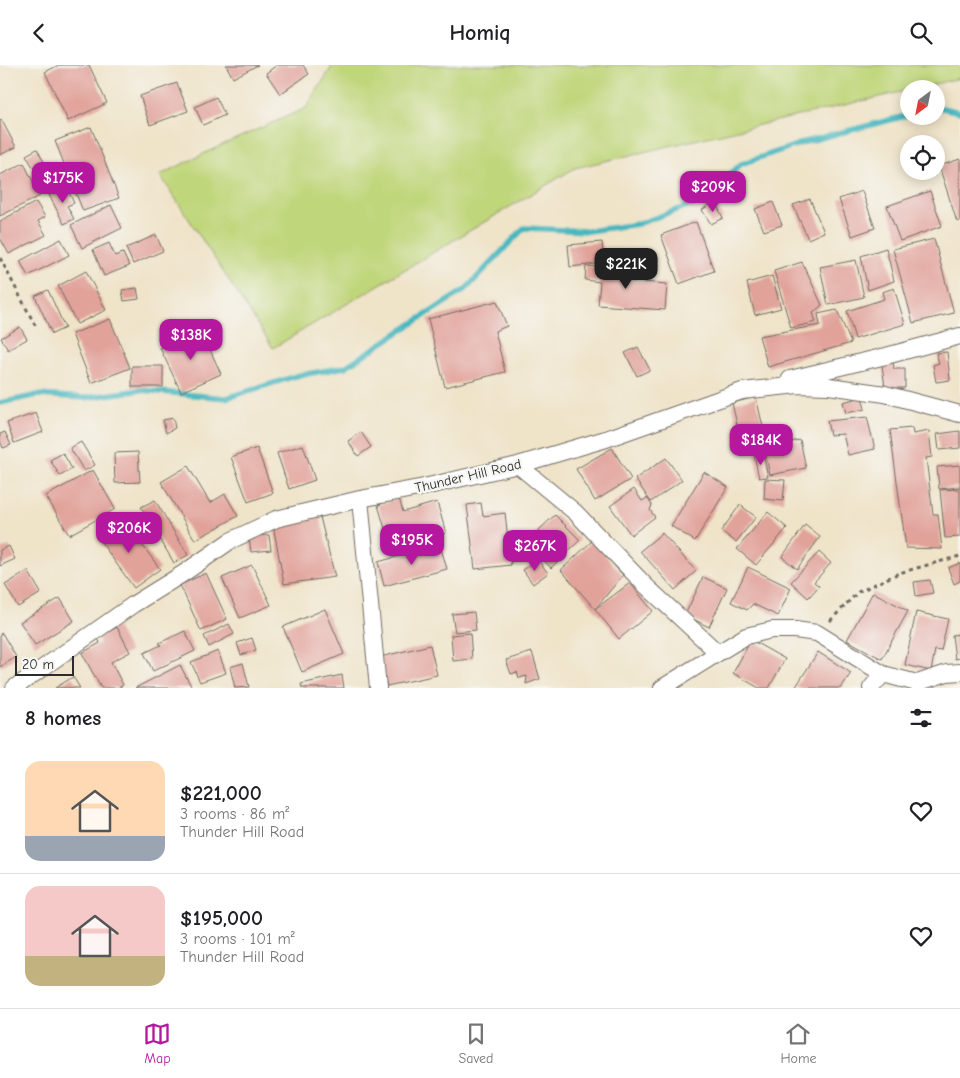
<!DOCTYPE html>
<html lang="en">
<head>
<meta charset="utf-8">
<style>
	body { margin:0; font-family:"Comic Neue",sans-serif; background:#f6f6f6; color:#202124; height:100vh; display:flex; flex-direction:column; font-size:19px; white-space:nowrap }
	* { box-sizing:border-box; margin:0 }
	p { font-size:16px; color:#757577 }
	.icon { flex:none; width:28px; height:28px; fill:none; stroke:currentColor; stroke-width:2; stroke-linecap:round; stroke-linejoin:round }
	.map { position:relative; height:623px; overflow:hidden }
	.sheet { display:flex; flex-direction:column; background:#fff; flex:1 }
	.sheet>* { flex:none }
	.needle { width:32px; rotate:212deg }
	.tools { position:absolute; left:900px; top:15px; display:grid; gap:10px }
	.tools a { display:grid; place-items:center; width:45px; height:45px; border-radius:50%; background:#fff; box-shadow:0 2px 12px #0003; font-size:25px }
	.scale { position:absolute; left:15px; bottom:12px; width:59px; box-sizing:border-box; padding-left:5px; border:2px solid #2b2b2b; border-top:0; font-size:14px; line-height:18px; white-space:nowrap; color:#2b2b2b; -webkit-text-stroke:4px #f6f6f2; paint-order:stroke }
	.price { position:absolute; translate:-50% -42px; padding:0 11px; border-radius:10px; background:#b5179e; color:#fff; font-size:16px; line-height:32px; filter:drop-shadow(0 1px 2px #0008) }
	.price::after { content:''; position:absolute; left:50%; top:30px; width:15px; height:11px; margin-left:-8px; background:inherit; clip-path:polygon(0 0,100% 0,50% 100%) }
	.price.selected { background:#222; color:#fff }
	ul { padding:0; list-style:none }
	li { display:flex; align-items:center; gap:15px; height:125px; padding:0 25px }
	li+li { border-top:1px solid #e0e0e0 }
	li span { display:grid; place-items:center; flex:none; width:140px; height:100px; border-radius:15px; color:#555 }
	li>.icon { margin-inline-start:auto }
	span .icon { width:60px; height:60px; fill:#fffc; stroke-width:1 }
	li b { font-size:21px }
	h2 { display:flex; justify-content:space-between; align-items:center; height:60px; padding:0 25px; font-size:21px }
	header { display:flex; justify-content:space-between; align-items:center; height:65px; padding:0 25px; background:#fff; font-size:22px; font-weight:700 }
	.tab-bar { display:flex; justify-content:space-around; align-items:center; height:70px; border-top:1px solid #e0e0e0; background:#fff; font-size:14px; color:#757577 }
	.tab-bar a { display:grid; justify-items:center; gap:2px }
	.tab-bar .selected { color:#b5179e }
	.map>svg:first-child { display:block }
	.green { fill:#c0d67a; stroke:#768052 }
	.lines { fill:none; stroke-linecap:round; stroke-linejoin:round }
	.stream { stroke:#48b7c0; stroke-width:5.5 }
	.building { fill:#e1a29a }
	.minor-casing { stroke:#706b62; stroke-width:18 }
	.path { stroke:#706b62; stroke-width:3; stroke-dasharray:4 4; stroke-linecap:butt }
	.minor { stroke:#fff; stroke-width:16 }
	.labels { text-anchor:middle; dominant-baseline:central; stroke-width:5; stroke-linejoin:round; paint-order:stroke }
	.street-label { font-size:14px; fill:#2b2b2b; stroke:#f6f6f2 }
</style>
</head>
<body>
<header><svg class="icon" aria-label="back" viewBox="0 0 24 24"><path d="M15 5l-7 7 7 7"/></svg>Homiq<svg class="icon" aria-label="search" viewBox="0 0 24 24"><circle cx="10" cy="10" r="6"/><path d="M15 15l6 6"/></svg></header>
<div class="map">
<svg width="960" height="623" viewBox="0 0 960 623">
	<rect width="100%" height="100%" fill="#f6f6f2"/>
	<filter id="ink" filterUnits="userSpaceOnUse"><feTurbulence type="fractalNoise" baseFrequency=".02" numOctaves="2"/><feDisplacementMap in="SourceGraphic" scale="10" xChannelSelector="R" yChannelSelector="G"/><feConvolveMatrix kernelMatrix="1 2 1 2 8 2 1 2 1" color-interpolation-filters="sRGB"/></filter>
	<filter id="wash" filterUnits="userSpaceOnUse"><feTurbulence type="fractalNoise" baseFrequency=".0096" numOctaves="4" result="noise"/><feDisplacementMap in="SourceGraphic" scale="20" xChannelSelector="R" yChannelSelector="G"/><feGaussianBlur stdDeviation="1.12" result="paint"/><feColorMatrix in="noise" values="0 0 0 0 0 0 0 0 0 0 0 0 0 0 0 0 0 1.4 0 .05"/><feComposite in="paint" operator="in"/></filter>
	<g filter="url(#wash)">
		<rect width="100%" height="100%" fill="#efe3c8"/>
		<path class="green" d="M333 0H958L960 5V13L914 24H909V25L575 103 273 283 160 110 222 80 306 43Z"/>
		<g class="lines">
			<path class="stream" d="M936 43 938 42 960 47
				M0 338 38 330 85 333 140 325 226 333 296 311 345 302 466 224 524 163 588 166 638 159 702 136 741 99 805 77 909 50"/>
		</g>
		<g id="blocks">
			<path class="building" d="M59 0H89L107 38 68 56 45 7Z
				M226 0H258L233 13Z
				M277 0H303L309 9 280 29 266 8Z
				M177 18 188 46 150 60 140 31Z
				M216 32 225 50 203 60 195 42Z
				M1 54 16 82 0 90V55Z
				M91 62 119 133 83 146 55 76Z
				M37 84 58 123 48 128 26 90Z
				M960 94V156L957 157 939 101Z
				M24 98 40 131 0 151V110Z
				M66 121 74 138 67 141 74 154 64 159 49 130Z
				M862 126 875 163 852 171 839 134Z
				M930 126 942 161 900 176 887 141Z
				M810 134 824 167 808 174 793 140Z
				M715 136 723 153 711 159 702 145Z
				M36 137 45 152 38 156 46 170 9 189 0 173V156Z
				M773 137 782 160 764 166 755 144Z
				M111 140 122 163 82 183 71 160Z
				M696 157 714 206 679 219 661 170Z
				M156 170 163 186 133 199 126 183Z
				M61 174 69 190 28 211 20 196Z
				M934 174 954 248 913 258 893 184Z
				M602 177 604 198 570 202 568 180Z
				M109 178 115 191 123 188 129 201 104 211 93 185Z
				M886 183 894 216 868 225 861 191Z
				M856 195 864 232 828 240 820 202Z
				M802 197 822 240 813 248 816 257 791 263 774 206Z
				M586 201 620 204 619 215 667 219 665 245 598 240 600 217 585 215Z
				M86 206 106 245 77 259 58 221Z
				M772 211 781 243 755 250 747 218Z
				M137 223 139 234 124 236 122 225Z
				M894 223 905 259 855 274 847 246 884 234 882 227Z
				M48 225 65 263 52 269 35 231Z
				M497 236 507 261 495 266 505 307 445 322 428 254Z
				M837 245 851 278 768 302 759 271 820 260 818 249Z
				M110 254 130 303 91 318 72 269Z
				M20 262 27 274 8 285 1 273Z
				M201 265 221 309 181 327 160 283Z
				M638 282 650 305 637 311 625 288Z
				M947 287 950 315 936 317 933 300 939 298 936 288Z
				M893 296 894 304H905V323H885L882 300Z
				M132 301H163V322H132Z
				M756 332 767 379 743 385 732 338Z
				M862 332 865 344 846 348 843 337Z
				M36 348 43 367 14 378 7 358Z
				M867 352 875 384 848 390 843 369 830 370 827 356Z
				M173 353 175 363 166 368 163 355Z
				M912 363 913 369 929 366 932 392 926 393 933 449H938L942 484 906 483 890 365Z
				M960 366V383L939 385 937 369Z
				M5 367 11 380 3 383 0 376V369Z
				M361 367 371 382 358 391 348 376Z
				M800 375 806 403 770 410 764 382Z
				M81 377 95 400 84 406 70 383Z
				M303 380 315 415 289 424 277 388Z
				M257 383 273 428 248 437 231 392Z
				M612 383 631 414 595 436 576 404Z
				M138 387 140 417 115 418 114 388Z
				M63 388 72 404 60 411 50 395Z
				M763 388 768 412 759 413 754 390Z
				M666 393 682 415 651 437 635 414Z
				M960 400V422L939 424 937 402Z
				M188 401 210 438 225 429 238 451 195 475 161 417Z
				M93 405 115 444 69 470 46 431Z
				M704 407 728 422 695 476 671 461Z
				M765 414 785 415 783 436 764 434Z
				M634 424 642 436 647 433 652 440 650 445 655 452 631 470 610 441Z
				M960 424V472L945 473 940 425Z
				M399 433 403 447 437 437 446 468 391 484 378 440Z
				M155 435 188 490 174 498 141 442Z
				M481 438 483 451 505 448 511 500 475 504 467 440Z
				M740 440 756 452 736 477 721 466Z
				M768 447 787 463 756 500 737 484Z
				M555 450 580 475 551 503 526 477Z
				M320 452 335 512 284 519 273 460Z
				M124 455 160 504 134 523 98 473Z
				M805 460 820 472 797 504 782 492Z
				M662 468 696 506 675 525 640 486Z
				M269 470 271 485 251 487 249 472Z
				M592 476 623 510 595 544 561 505Z
				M440 480 447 504 384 521 378 497Z
				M9 481 15 494 0 501V485Z
				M819 487 831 498 814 517 819 521 808 533 791 517Z
				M538 495 548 508 533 519 523 505Z
				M960 498V516L954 519 948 503Z
				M252 500 271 540 240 553 222 513Z
				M748 502 791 523 778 551 753 539 747 545 731 537Z
				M28 506 41 528 18 542 5 520Z
				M206 508 227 554 201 566 180 520Z
				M703 512 727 523 709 562 685 550Z
				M930 515 933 528 916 531 914 517Z
				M630 518 653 546 619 574 595 544Z
				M873 527 908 546 882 594 847 575Z
				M60 533 74 556 35 580 20 557Z
				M325 544 344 589 302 607 283 562Z
				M474 547 476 565 455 567 452 549Z
				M916 547 948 554 941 586 935 585 931 606 905 600Z
				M229 559 234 569 209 582 204 571Z
				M117 562 130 587 111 597 123 620 118 623H101L82 588 100 578 98 573Z
				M185 566 195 586 153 606 144 588 161 580 159 578Z
				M2 568 16 592 0 602V569Z
				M470 568 472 594 453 596 451 570Z
				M960 569V593L955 594 952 570Z
				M252 573 256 585 241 590 237 578Z
				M751 575 785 594 769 623H759L733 608Z
				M430 580 437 610 387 621 380 592Z
				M218 586 226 608 200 617 191 597Z
				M532 587 540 614 526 619 527 611 519 613 517 607 511 609 506 595Z
				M818 587 851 608 841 623H795Z
				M243 598 249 622 235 623 230 602Z
				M180 600 192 623H135Z
				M342 610 344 623H302L301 619Z
				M73 612 80 623H55Z"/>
		</g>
	</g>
	<g filter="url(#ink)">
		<use href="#blocks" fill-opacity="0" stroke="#706b62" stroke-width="1"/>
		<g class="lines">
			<defs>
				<path id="minor" d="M790 314 886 291 960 271
					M518 400 576 448 645 520 718 588 746 571 772 565H795L817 568 883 609 871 623
					M360 434 378 623
					M883 609 917 618 947 608 960 607
					M14 623 134 539 184 508 230 476 276 454 360 434 424 422 518 400 606 374 742 326 798 320 829 321 885 329 960 349
					M662 623 718 588"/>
			</defs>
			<use href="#minor" class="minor-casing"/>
			<path class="path" d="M0 193 37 264
				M830 556 858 527 899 508 960 491"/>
			<use href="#minor" class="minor"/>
		</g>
	</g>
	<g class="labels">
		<g class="street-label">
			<text transform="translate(468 411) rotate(-13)">Thunder Hill Road</text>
		</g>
	</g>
</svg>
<div class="tools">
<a><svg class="needle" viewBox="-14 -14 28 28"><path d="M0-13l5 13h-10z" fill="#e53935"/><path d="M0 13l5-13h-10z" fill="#757577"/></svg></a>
<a><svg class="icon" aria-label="locate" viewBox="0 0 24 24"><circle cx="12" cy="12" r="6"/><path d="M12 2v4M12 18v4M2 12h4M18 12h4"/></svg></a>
</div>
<div class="scale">20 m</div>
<b class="price" style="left:63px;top:139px">$175K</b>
<b class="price" style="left:713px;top:148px">$209K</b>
<b class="price selected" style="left:626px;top:225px">$221K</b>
<b class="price" style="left:191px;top:296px">$138K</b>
<b class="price" style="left:761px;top:401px">$184K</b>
<b class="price" style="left:129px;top:489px">$206K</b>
<b class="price" style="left:412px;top:501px">$195K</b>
<b class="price" style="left:535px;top:507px">$267K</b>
</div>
<section class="sheet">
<h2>8 homes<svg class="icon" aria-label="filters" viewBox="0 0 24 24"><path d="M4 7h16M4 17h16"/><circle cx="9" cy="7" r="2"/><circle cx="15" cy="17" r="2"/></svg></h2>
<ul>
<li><span style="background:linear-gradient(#ffd9b3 75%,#9aa5b1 0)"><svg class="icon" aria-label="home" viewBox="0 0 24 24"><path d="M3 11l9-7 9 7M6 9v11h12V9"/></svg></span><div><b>$221,000</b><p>3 rooms · 86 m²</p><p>Thunder Hill Road</p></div><svg class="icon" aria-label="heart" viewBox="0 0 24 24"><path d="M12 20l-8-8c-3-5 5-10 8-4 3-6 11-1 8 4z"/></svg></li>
<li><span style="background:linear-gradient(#f6c9c9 70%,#c2b280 0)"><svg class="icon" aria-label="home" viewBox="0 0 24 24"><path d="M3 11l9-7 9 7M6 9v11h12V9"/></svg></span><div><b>$195,000</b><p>3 rooms · 101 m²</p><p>Thunder Hill Road</p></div><svg class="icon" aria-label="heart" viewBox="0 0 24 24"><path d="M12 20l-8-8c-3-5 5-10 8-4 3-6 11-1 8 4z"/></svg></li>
</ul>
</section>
<nav class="tab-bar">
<a class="selected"><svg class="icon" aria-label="map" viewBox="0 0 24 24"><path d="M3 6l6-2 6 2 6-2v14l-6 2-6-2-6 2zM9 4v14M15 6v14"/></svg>Map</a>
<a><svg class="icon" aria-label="saved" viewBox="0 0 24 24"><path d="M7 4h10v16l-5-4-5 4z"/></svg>Saved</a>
<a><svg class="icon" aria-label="home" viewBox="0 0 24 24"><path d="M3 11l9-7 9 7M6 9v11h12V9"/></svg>Home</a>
</nav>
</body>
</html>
